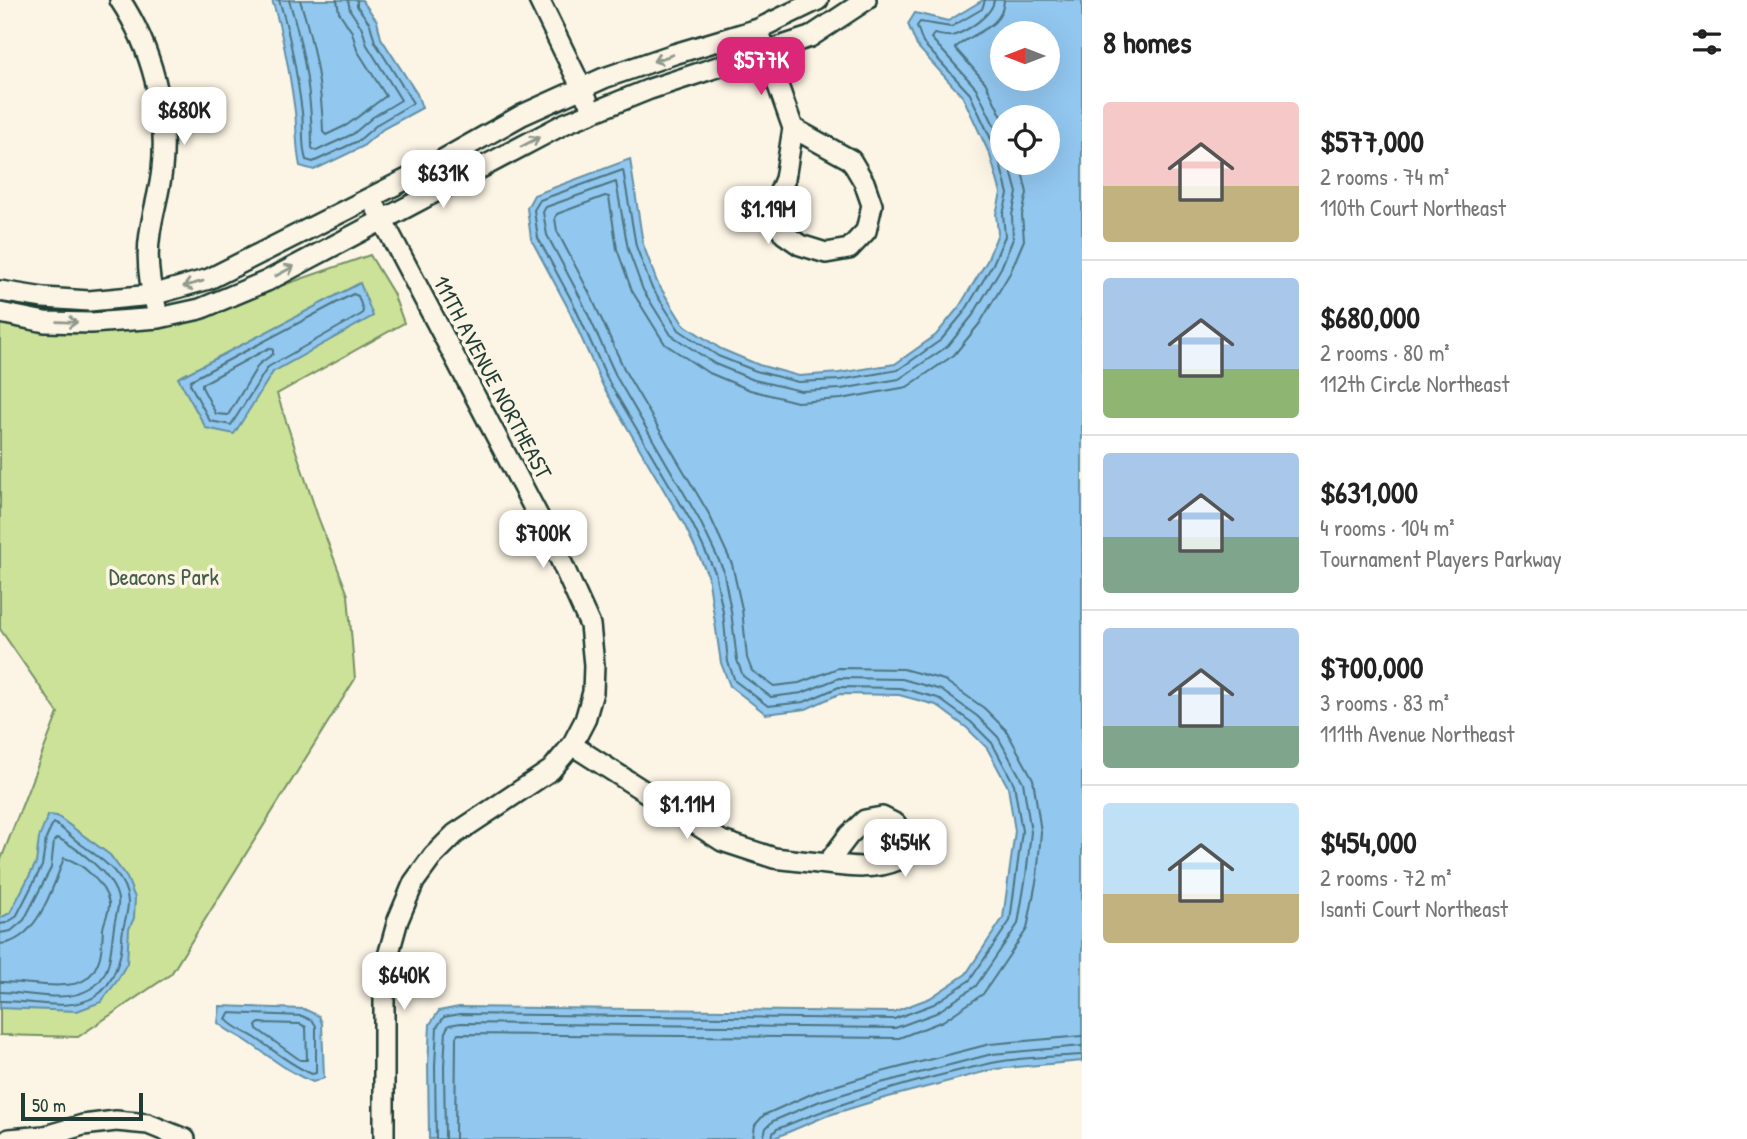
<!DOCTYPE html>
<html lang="en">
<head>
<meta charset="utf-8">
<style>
	body { margin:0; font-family:"Patrick Hand",sans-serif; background:#f2f2f2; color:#222; height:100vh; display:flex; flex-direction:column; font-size:26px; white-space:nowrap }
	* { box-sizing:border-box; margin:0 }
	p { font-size:23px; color:#767676 }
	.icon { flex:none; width:38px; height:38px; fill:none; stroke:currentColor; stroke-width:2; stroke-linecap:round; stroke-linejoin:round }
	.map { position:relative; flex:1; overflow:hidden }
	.sheet { display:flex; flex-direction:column; background:#fff; width:665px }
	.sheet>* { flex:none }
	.needle { width:46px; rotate:270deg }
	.controls { position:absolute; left:990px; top:21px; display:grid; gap:14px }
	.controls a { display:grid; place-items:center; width:70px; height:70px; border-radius:50%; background:#fff; box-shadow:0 7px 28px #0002; font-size:35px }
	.scale { position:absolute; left:21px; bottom:18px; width:122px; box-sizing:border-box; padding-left:7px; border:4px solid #1f3d34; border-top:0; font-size:19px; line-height:24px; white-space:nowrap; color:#1f3d34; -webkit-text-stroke:5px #fcf5e5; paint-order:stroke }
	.price { position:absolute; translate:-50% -60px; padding:0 16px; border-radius:14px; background:#fff; color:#222; font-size:23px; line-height:46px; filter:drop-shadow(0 2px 4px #0008) }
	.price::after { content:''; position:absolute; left:50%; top:42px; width:21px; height:16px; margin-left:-10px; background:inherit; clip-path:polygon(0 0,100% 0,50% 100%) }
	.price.selected { background:#db2777; color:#fff }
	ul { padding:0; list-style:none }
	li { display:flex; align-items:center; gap:21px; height:175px; padding:0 21px }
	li+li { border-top:2px solid #e0e0e0 }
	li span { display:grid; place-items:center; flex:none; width:196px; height:140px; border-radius:7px; color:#555 }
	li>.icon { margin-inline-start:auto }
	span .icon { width:84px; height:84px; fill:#fffc; stroke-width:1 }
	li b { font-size:30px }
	h2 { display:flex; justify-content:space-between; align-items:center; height:84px; padding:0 21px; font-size:30px }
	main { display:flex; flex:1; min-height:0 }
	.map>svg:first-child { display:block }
	.green { fill:#cce298; stroke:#769066; stroke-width:2 }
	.water { fill:#92c7f0; stroke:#6490a5; stroke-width:2; fill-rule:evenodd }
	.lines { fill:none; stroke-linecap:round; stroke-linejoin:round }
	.shore { stroke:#4d747f; stroke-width:2 }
	.street-casing { stroke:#1f3d34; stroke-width:24 }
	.street { stroke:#fcf5e5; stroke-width:19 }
	.oneway { stroke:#8e998c }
	.labels { text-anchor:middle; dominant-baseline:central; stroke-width:7; stroke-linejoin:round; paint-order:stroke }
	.street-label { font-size:23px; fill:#1f3d34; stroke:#fcf5e5 }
	.park-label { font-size:23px; fill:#425e48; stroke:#fcf5e5 }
</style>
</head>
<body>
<main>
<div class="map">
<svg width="1082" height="1139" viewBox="0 0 1082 1139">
	<rect width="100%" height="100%" fill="#fcf5e5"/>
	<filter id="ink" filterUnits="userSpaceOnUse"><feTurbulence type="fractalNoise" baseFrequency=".0143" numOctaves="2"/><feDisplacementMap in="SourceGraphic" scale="14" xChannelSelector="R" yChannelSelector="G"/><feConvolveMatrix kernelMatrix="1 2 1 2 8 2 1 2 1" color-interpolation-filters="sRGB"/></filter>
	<g filter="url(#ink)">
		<path class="green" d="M370 255 393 293 404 323 277 394 318 517 348 595 355 679 171 974 78 1037 0 1035V862L58 713 0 629V322L217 308Z"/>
		<path class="water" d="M272 0H362L377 21 381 38 417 94 422 108 383 129 362 147 314 170 300 166C296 148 297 130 295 112 290 74 284 37 272 0Z
			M983 0H1082V1061L995 1069 881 1099 826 1116 772 1139H429L428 1066 430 1024 439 1011 459 1007 893 1012 930 998 966 974 1003 918 1015 831 1008 787 987 748 967 728 936 705 899 695 839 694 806 709 766 714 730 686 721 663 708 575 685 526 603 386 567 306 531 239 527 208 534 195 630 159 643 244 657 282 683 324 721 349 759 365 799 376 839 373 895 364 936 335 959 307 987 261 998 233 996 214 1001 193 990 155 963 97 917 46 908 24 915 13 948 21ZM1048 33V79H1003V33ZM1048 117V163H1003V117Z
			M360 283 373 316 273 372 234 434 206 428 178 378Z
			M48 815 57 816 110 855 127 878 135 898 134 918 129 929 127 963 117 981 101 1002 77 1011 0 1008V918L10 913 36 863 39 838Z
			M220 1006 304 1009 319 1016 322 1023 324 1078 313 1082C289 1073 272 1058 251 1044 240 1036 228 1032 218 1023Z"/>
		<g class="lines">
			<path class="shore" d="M279 0C291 36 297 74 302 112 304 128 301 144 306 160L313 162 358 141 379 123 413 103 375 42 370 24 357 6V0
				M289 0C304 48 312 98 312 148L316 151 353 134 373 117 401 100 367 45 362 28 350 10 348 0
				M300 0C313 41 322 88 323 132L326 135 347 125 386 96 357 50 352 32 339 12 337 0
				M994 0C993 15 966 32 952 36 946 37 940 35 934 34L931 38 976 88 1003 144
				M1003 119 985 82 955 48C972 32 1003 29 1004 0
				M353 294 358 296 363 310 362 314 268 367 231 425 210 421 190 384 191 380Z
				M269 348 273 350V354L259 364 228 415 216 414 202 387V384Z
				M0 924 6 923 16 917 42 866 46 839 53 823C62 827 70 836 78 842 98 857 127 874 128 902 128 916 122 926 122 939 122 958 113 985 96 996 69 1013 30 1000 0 1001
				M0 933 11 931 24 920 51 868 54 841 57 838C74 845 104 869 113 886 123 904 116 909 114 927 110 948 113 976 90 989 65 1004 28 992 0 992
				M0 944C37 942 53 887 64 858 82 862 105 884 109 903 110 912 104 920 103 929 102 947 102 966 86 979 69 992 21 981 0 982
				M229 1013 302 1016 313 1021 316 1026V1073L312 1074C290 1065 274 1050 254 1037 244 1031 233 1028 226 1019Z
				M260 1023 300 1024 306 1027 307 1060H300L257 1029 256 1025Z
				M436 1139 435 1066 437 1027 444 1017 460 1014 894 1019 934 1004 970 980 1010 921 1022 831 1014 784 992 743 971 722 938 698 900 688 839 687 804 702 768 706 735 681 728 662 723 612 715 572 692 523 609 382 573 303 538 238 534 210 540 200 623 170 636 246 651 286 679 330 718 356 756 371 798 382 840 380 898 370 941 340 965 311 993 264 1005 236 1003 214 1008 194 997 152 970 94 923 43 917 26 920 22 951 27 982 9 985 0
				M445 1139 444 1066 446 1030 449 1025 461 1023 895 1028 936 1013 976 986 1018 924 1026 876 1031 832 1023 782 998 737 977 716 941 690 902 679 839 678 802 693 771 697 743 676 737 660 731 611 723 569 699 519 617 378 581 299 547 235 543 212 546 207 616 182 628 249 643 290 671 335 715 364 754 380 801 391 841 389 899 379 948 346 973 315 1001 268 1013 239 1012 215 1017 193 1009 163
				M455 1139 456 1037 458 1034 899 1038 943 1021 983 994 1027 929 1037 877 1041 832 1033 779 1006 730 984 708 944 680 903 669 838 668 799 683 774 686 752 671 747 658 742 609 732 564 709 514 626 373 590 294 557 231 555 218 557 214 605 196 609 197 617 249 632 291 665 344 707 372 750 390 797 402 841 399 907 387 954 355 980 323 1010 273 1024 240 1022 215 1027 193 1020 163
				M753 1139 755 1125 764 1115 818 1091 874 1074 990 1044 1082 1036
				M763 1139 766 1128 773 1121 820 1101 877 1084 992 1054 1082 1046
				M772 1139 773 1133 777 1129C846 1100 919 1079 992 1063 1020 1057 1053 1057 1082 1055"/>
			<defs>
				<path id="street" d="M120 0C152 48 168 111 162 169 160 191 153 211 150 233 146 258 149 283 156 307
					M539 0 587 99
					M762 40 793 128
					M793 128 851 160 864 182 872 205 866 231 849 249 826 253 800 245 784 234 777 221 774 205 785 179Z
					M371 198 556 550 590 625 594 665 593 692 585 720 572 745 551 770 455 834 433 856 414 882 398 920 388 956 384 983V1139
					M0 291 44 298 89 301 152 295 209 279 421 172 522 115 604 78 674 54 758 29 818 0
					M0 313 45 322 91 323 159 318 200 309 267 281 566 123 650 89 810 37 866 0
					M572 745 722 841 774 858 827 864
					M882 817 896 824 901 845 898 860C875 870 851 867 827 864L849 835 865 820Z
					M9 1139 45 1136 83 1125 116 1121 148 1124 185 1139"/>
			</defs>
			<use href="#street" class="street-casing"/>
			<use href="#street" class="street"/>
		</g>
		<defs><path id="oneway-shaft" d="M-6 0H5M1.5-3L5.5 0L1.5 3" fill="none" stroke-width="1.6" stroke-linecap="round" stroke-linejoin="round" transform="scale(1.75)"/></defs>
		<g class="oneway">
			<use href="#oneway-shaft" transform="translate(663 58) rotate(161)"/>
			<use href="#oneway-shaft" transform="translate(530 142) rotate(-28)"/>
			<use href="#oneway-shaft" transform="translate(285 271) rotate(-28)"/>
			<use href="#oneway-shaft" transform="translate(193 284) rotate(164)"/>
			<use href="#oneway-shaft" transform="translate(67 322) rotate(2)"/>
		</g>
	</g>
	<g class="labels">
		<g class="street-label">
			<text transform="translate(493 377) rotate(62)">111TH AVENUE NORTHEAST</text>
		</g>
		<g class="park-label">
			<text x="164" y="576">Deacons Park</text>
		</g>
	</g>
</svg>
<div class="controls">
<a><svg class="needle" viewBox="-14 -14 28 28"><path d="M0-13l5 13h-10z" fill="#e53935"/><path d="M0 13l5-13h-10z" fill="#767676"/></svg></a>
<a><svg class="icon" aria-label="locate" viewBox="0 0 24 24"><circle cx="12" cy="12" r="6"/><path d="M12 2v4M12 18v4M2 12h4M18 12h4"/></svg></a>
</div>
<div class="scale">50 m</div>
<b class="price selected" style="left:761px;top:97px">$577K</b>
<b class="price" style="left:184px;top:147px">$680K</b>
<b class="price" style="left:443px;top:210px">$631K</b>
<b class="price" style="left:768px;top:246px">$1.19M</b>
<b class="price" style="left:543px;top:570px">$700K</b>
<b class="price" style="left:687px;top:841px">$1.11M</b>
<b class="price" style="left:905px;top:879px">$454K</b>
<b class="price" style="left:404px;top:1012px">$640K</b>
</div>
<section class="sheet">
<h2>8 homes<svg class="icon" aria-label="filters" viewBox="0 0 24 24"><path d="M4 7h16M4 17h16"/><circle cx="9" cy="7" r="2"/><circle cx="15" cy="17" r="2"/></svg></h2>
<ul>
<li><span style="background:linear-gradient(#f6c9c9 60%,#c2b280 0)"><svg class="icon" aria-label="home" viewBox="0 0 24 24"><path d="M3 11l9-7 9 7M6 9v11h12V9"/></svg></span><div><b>$577,000</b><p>2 rooms · 74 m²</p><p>110th Court Northeast</p></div></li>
<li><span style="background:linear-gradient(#a9c7e8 65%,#8fb573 0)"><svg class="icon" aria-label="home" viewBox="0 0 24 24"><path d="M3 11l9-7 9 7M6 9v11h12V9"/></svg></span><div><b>$680,000</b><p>2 rooms · 80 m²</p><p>112th Circle Northeast</p></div></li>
<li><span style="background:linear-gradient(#a9c7e8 60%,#7fa58c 0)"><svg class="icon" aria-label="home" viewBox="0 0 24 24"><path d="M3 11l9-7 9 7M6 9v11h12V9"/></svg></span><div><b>$631,000</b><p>4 rooms · 104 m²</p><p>Tournament Players Parkway</p></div></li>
<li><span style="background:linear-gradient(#a9c7e8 70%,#7fa58c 0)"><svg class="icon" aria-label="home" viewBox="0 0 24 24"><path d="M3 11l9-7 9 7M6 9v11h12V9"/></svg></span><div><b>$700,000</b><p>3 rooms · 83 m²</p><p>111th Avenue Northeast</p></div></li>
<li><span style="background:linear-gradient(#bfe0f5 65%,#c2b280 0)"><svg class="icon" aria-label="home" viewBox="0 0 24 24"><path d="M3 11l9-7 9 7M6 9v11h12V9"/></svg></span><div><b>$454,000</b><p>2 rooms · 72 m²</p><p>Isanti Court Northeast</p></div></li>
</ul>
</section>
</main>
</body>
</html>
